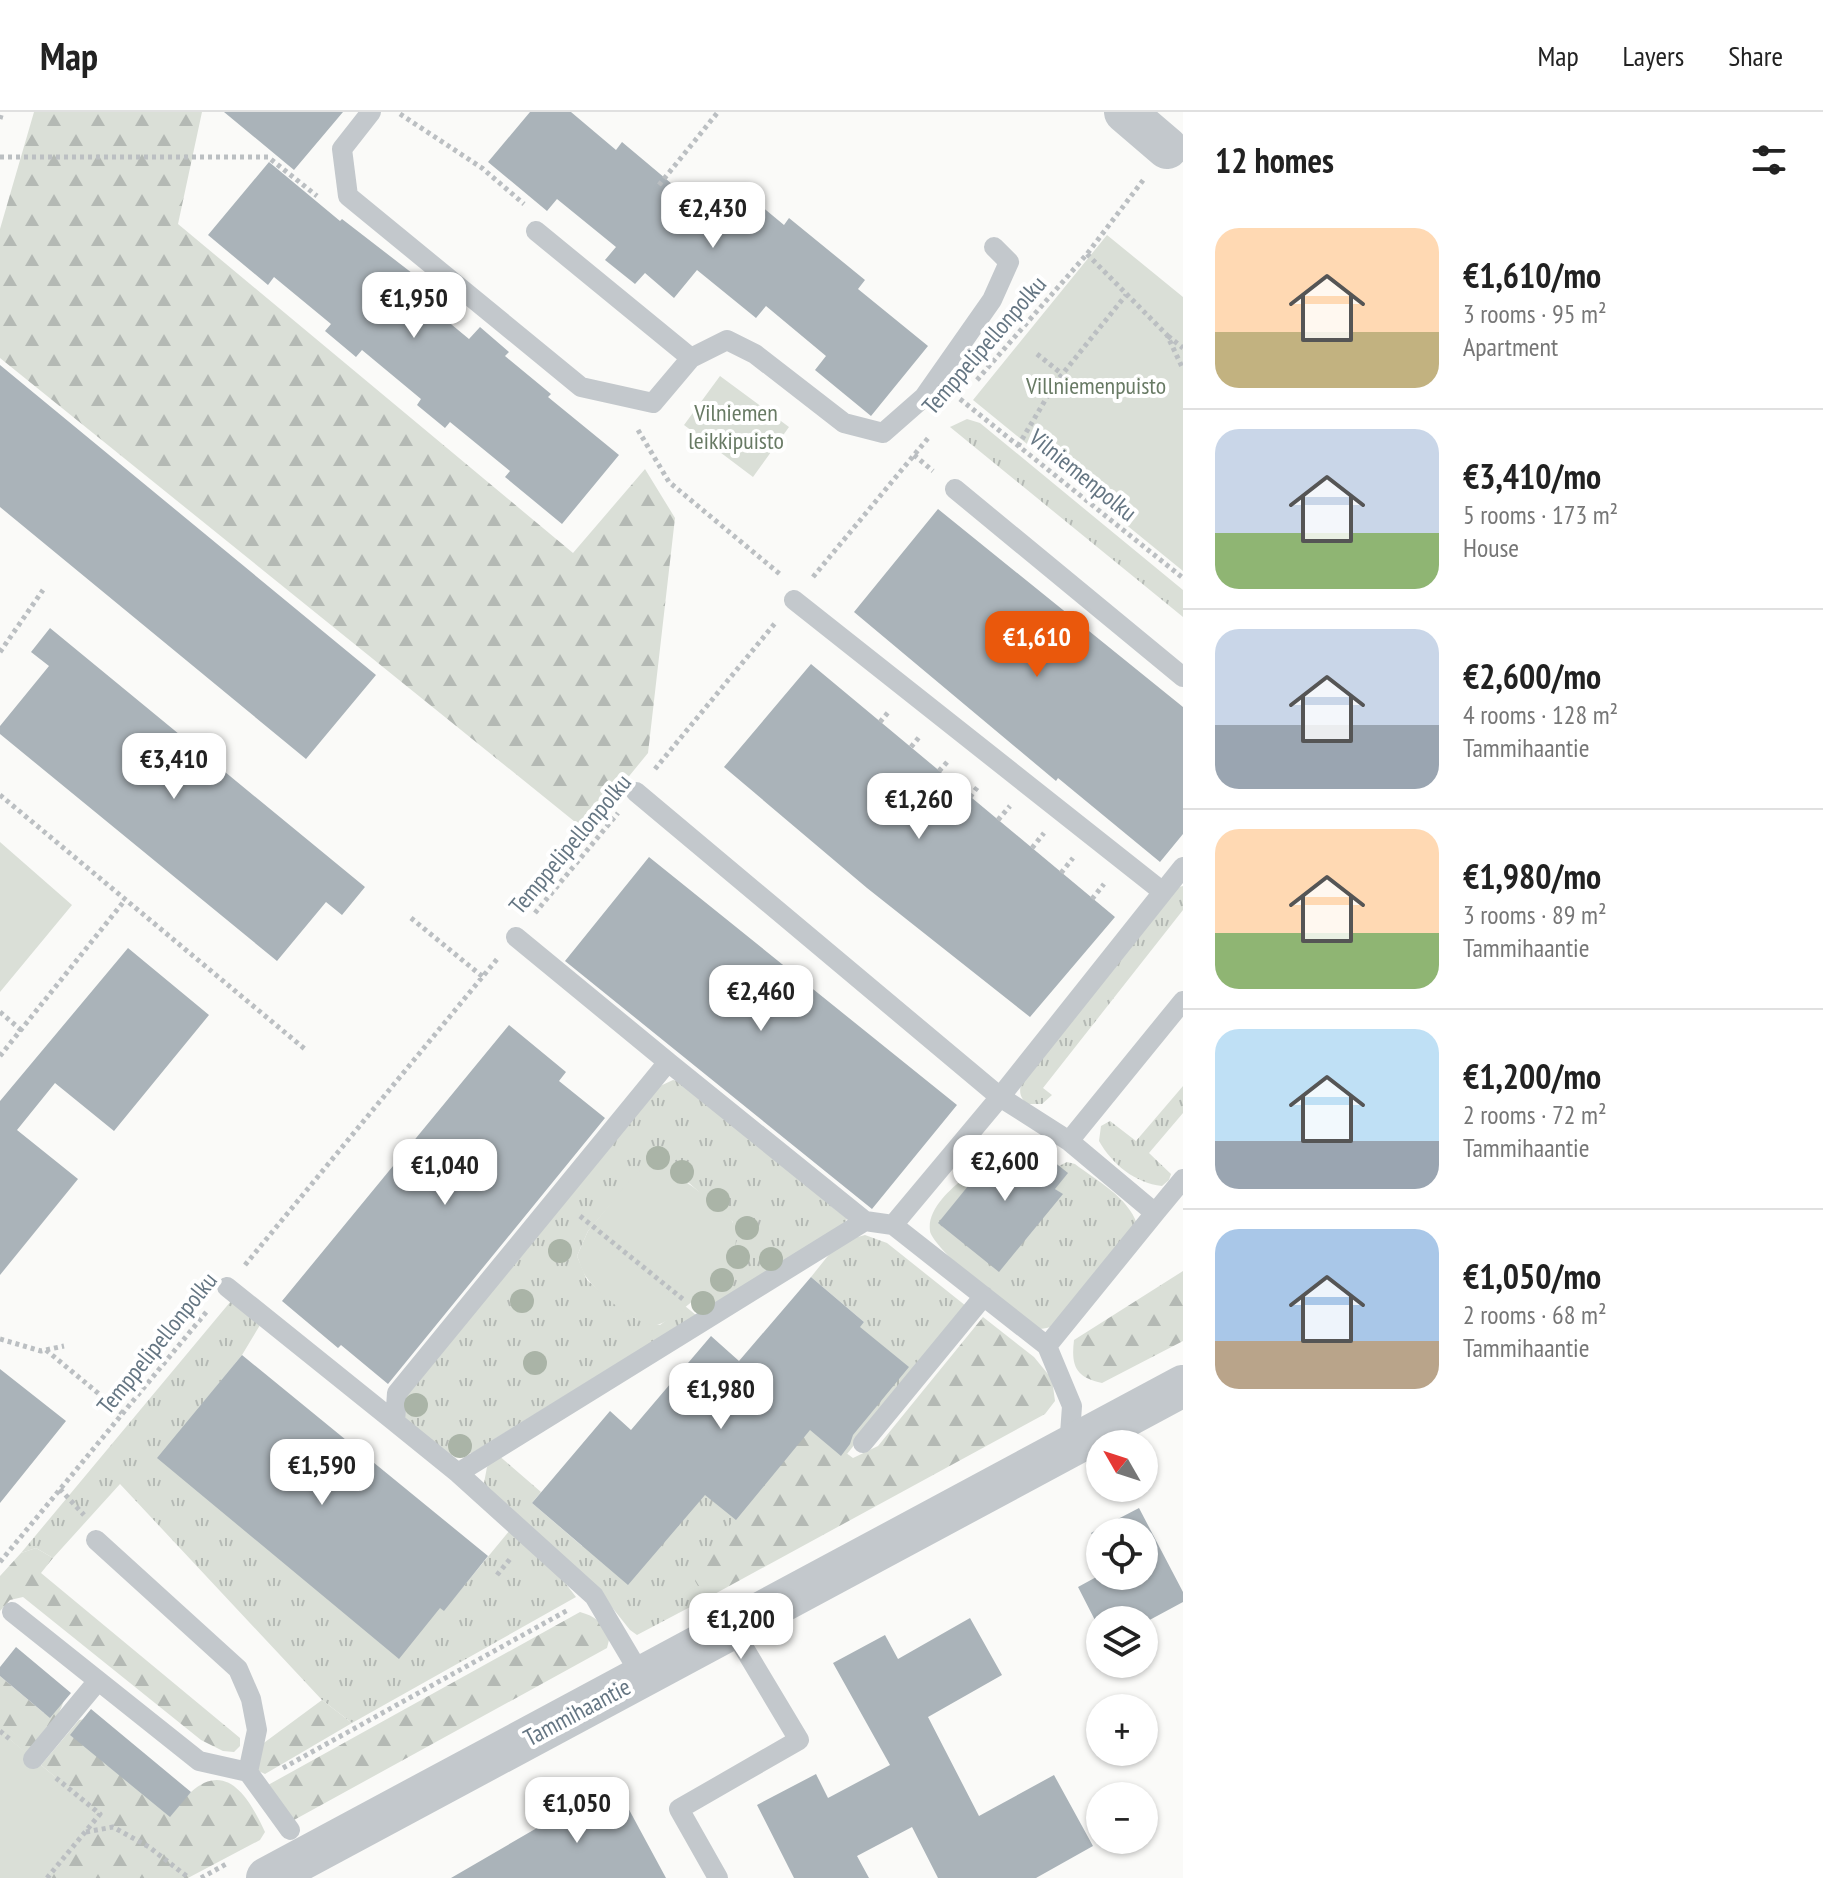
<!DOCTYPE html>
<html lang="en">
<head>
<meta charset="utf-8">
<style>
	body { margin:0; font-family:"PT Sans Narrow",sans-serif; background:#f6f6f6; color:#222; height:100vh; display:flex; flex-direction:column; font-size:30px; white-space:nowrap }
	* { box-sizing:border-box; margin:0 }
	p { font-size:26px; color:#767676 }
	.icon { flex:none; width:44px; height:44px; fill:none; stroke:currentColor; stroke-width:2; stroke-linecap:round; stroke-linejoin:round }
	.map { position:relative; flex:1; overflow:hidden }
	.details { display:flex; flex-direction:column; background:#fff; width:640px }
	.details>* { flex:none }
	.needle { width:52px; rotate:309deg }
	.fabs { position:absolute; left:1086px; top:1318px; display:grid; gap:16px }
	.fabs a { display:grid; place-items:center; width:72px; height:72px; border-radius:50%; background:#fff; box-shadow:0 2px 6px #0004; font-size:40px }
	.price { position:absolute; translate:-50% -68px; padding:0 18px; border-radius:16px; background:#fff; color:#222; font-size:26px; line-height:52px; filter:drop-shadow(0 2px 4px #0008) }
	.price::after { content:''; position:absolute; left:50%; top:48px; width:24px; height:18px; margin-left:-12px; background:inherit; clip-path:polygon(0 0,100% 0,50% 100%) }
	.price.selected { background:#ea580c; color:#fff }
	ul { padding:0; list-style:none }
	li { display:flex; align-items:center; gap:24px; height:200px; padding:0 32px }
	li+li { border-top:2px solid #e0e0e0 }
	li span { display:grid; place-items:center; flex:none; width:224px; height:160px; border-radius:24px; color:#555 }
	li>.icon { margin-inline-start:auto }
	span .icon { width:96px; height:96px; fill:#fffc; stroke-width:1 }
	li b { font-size:34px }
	h2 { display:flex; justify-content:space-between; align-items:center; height:96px; padding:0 32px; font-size:34px }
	header { display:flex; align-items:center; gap:48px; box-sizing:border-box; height:112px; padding:0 40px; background:#fff; border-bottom:2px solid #e0e0e0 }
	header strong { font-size:38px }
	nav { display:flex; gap:44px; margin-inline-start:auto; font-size:28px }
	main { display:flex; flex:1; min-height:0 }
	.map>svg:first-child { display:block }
	.grass { fill:url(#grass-tufts) }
	.forest { fill:url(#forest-firs) }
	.park { fill:#dadfd7 }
	.building { fill:#aab3b9 }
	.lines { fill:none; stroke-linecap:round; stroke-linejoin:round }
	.path { stroke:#bbbfc2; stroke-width:5; stroke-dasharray:4 4; stroke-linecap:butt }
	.service { stroke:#c3c8cc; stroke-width:20 }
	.minor { stroke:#c3c8cc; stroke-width:42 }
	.tree { fill:#aab4a7 }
	.labels { text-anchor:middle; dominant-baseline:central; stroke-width:8; stroke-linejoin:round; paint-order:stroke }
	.street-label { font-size:24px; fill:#657683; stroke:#fff }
	.park-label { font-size:24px; fill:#687a64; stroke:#fff }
</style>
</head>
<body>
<header>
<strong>Map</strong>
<nav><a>Map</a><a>Layers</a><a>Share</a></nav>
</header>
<main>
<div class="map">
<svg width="1183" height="1766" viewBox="0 0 1183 1766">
	<defs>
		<pattern id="grass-tufts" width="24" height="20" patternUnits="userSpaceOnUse" patternTransform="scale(2)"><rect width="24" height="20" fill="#dadfd7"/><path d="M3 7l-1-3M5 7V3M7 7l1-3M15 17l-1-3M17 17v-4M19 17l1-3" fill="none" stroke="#b4b9b4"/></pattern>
		<pattern id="forest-firs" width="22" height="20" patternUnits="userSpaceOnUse" patternTransform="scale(2)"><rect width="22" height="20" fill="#dadfd7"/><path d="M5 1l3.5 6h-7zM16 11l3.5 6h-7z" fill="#b4b9b4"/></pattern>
	</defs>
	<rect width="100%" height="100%" fill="#fafaf8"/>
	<path class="grass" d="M967 307 980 311 1183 478V505L950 315Z
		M1183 774V798L1043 976 1052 983 1042 992H1027C1019 984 1019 979 1022 969L1174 776Z
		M673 968 684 970 847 1107 843 1114 703 1199 692 1189 731 1148 733 1110 689 1071 611 1092 588 1119 577 1144 587 1168 608 1186 636 1207 660 1213 685 1194 696 1203 472 1341 454 1344 440 1338 401 1307 402 1284 658 975Z
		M1183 974V1001L1149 1041 1171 1062 1169 1068 1162 1074C1135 1071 1112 1052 1099 1029L1101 1014 1110 1009 1136 1029Z
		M1067 1050 1075 1052C1097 1069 1128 1085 1137 1112L1055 1213C1048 1216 1039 1219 1032 1215 1015 1207 932 1135 930 1119 927 1097 950 1078 965 1065L1062 1082 1055 1077 1059 1054Z
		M865 1123 887 1131 966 1194 847 1342 812 1315 702 1481 711 1484 637 1523 630 1518 591 1469 489 1380 484 1371 487 1355 497 1342 541 1380 532 1391 582 1434 658 1345 864 1210 811 1165 839 1130Z
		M231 1189 260 1213 242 1243 198 1297 444 1498 510 1418 556 1459 576 1485 352 1611 322 1588 120 1372 53 1446 36 1436 21 1441Z"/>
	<path class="forest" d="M34 0H202L178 112 573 441 645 357 675 406 648 641 585 718 0 246V117Z
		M1183 1159V1229L1102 1271C1075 1265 1071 1253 1074 1228Z
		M983 1205 1034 1245 1052 1267 1055 1289 1045 1302 711 1484 702 1481 695 1469 706 1442 811 1315 853 1346 878 1334Z
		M36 1436 53 1446 41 1461 240 1626V1634L234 1640 223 1639 201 1628 23 1485 10 1488 0 1499V1464L21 1441Z
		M580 1500C595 1504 603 1511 610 1524L607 1536 294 1708 268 1673Z
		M0 1564 44 1601 65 1576C67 1600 42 1623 27 1642L0 1619Z
		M322 1588 352 1611 265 1662 254 1657 261 1633Z
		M86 1607 170 1704C177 1697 183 1687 191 1680 228 1647 251 1690 265 1720L260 1728 188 1766H47L99 1702 41 1653 79 1608Z"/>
	<path class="park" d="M1107 123 1183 185V459L973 288Z
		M720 264 789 315 753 365 684 313Z
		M0 730 72 793 0 880Z
		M659 1053C679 1065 718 1090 732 1109 739 1119 736 1140 730 1150 720 1165 673 1211 656 1213 641 1216 596 1180 587 1166 582 1160 580 1151 577 1144L588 1119 634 1063 645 1055Z
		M0 1619 100 1702 47 1766H0Z"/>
	<path class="building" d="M224 0H343L294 58Z
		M530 0H571L616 38 622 30 728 119 754 88 784 113 789 106 865 168 858 177 928 234 871 304 815 258 826 244 766 194 756 206 697 158 674 186 645 161 635 172 605 148 616 135 557 87 547 99 488 50Z
		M269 50 340 109 342 107 421 168 411 179 469 227 480 215 509 240 505 244 551 282 548 285 619 343 562 412 505 365 510 359 450 310 445 316 417 293 421 287 362 238 356 245 325 219 331 212 274 165 268 173 208 123Z
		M0 253 376 563 306 647 0 395Z
		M938 397 1183 595V722L1160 750 1058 666 1056 669 854 500Z
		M50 516 365 775 342 803 326 790 277 849 0 622V614L49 554 31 540Z
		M811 552 1115 805 1030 905 867 776 724 655Z
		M649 745 957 993 872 1097 565 849Z
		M128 836 209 903 114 1019 55 971 17 1018 78 1067 0 1163V989Z
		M509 913 566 960 559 969 605 1006 388 1272 341 1233 338 1236 282 1189Z
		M1024 1026 1068 1061 1055 1077 1063 1082 999 1160 938 1111 1003 1031 1013 1039Z
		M811 1165 864 1210 860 1215 909 1255 853 1323 850 1332 841 1344 810 1318 736 1408 705 1383 628 1473 532 1391 610 1299 631 1318 711 1224 739 1249Z
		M242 1243 488 1444 444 1499 440 1496 399 1547 157 1346Z
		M0 1257 66 1309 0 1391Z
		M1139 1396 1183 1480V1490L1144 1511V1508H1100V1518L1078 1475 1100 1463 1144 1464V1420H1100V1437L1091 1421Z
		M970 1506 1002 1563 928 1605 979 1704 1054 1663 1093 1734 1036 1766H938L912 1715 857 1744 869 1766H794L757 1693 816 1662 828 1686 890 1653 833 1551 885 1523 898 1547Z
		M16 1535 71 1581 50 1606 0 1564V1555Z
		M91 1597 191 1680 170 1705 70 1623Z
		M613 1668 666 1766H451L549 1709 547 1705Z"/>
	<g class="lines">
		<path class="path" d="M400 2 482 56 524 92
			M0 7 2 0
			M0 45H268L317 84
			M659 73 718 0
			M1087 142 1167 223 1183 257
			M1168 224 1183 236
			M1037 242 1062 262
			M977 268 1087 142 1144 67
			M960 287 1183 466
			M638 318 669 370 781 463
			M1018 334 1056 270 1126 183
			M914 343 933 359
			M813 465 929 325
			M0 540 43 478
			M880 610 890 598
			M911 635 920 624
			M655 657 776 510
			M939 659 949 648
			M0 683 306 938
			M970 685 979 673
			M998 708 1010 694
			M1032 736 1044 721
			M1061 761 1073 746
			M1092 787 1104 772
			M535 801 618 701
			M411 806 483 865
			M0 900 21 918
			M0 944 125 788
			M580 1104 684 1188
			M245 1153 498 846
			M0 1227 41 1239 64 1234
			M46 1238 122 1301
			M60 1377 84 1403
			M0 1450 208 1198
			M497 1463 510 1447
			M0 1619 12 1629
			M283 1656 568 1498
			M86 1720 113 1715 149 1735 189 1766
			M47 1766 100 1702 56 1666
			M201 1766 228 1751"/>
		<path class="service" d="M371 0 342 37 348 84 581 275 653 291 691 246 536 119
			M691 246 727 228 755 242 844 311 883 321 924 285 992 188 1009 150 994 135
			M955 377 1183 565
			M636 680 1000 985 1163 780 794 488
			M1163 780 1183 755
			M516 825 668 950 397 1281 395 1310 458 1361 865 1109 893 1113 1000 985 1069 1029 1155 1101 1047 1234 1072 1294 1069 1336
			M668 950 865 1109
			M1069 1029 1183 889
			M1155 1101 1183 1067
			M893 1113 1047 1234
			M227 1175 395 1310
			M863 1331 984 1184
			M458 1361 594 1484 642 1565
			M96 1428 238 1557 251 1587 257 1618 248 1660 290 1718
			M12 1500 199 1649 248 1660
			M33 1647 97 1570
			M718 1766 679 1697 799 1628 732 1516"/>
		<path class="minor" d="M1125 0 1167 36
			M267 1766 1183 1274"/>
	</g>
	<g class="tree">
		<circle cx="658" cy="1046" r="12"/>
		<circle cx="682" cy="1060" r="12"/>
		<circle cx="718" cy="1088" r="12"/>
		<circle cx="747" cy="1116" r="12"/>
		<circle cx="560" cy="1139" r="12"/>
		<circle cx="738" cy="1145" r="12"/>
		<circle cx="771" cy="1147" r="12"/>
		<circle cx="722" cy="1168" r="12"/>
		<circle cx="522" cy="1189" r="12"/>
		<circle cx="703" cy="1191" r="12"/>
		<circle cx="535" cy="1251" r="12"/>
		<circle cx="416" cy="1293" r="12"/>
		<circle cx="460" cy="1334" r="12"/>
	</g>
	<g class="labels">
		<g class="street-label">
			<text transform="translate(984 233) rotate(-49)">Temppelipellonpolku</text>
			<text transform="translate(1083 363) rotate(39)">Vilniemenpolku</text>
			<text transform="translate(570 732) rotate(-50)">Temppelipellonpolku</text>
			<text transform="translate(157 1231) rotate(-51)">Temppelipellonpolku</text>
			<text transform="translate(577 1600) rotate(-28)">Tammihaantie</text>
		</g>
		<g class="park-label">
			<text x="1096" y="273">Villniemenpuisto</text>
			<text x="736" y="300">Vilniemen<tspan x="736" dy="28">leikkipuisto</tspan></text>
		</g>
	</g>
</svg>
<div class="fabs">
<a><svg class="needle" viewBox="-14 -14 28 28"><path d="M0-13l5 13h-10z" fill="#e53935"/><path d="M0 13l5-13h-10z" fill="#767676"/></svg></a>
<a><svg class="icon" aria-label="locate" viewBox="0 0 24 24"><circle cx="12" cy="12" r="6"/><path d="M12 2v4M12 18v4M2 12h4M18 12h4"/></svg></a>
<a><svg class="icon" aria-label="layers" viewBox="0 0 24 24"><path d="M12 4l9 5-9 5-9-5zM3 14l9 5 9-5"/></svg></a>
<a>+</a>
<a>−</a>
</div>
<b class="price" style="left:713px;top:138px">€2,430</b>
<b class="price" style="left:414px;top:228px">€1,950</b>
<b class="price selected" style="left:1037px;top:567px">€1,610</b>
<b class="price" style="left:174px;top:689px">€3,410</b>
<b class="price" style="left:919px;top:729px">€1,260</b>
<b class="price" style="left:761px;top:921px">€2,460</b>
<b class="price" style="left:1005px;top:1091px">€2,600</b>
<b class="price" style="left:445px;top:1095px">€1,040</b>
<b class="price" style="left:721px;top:1319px">€1,980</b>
<b class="price" style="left:322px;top:1395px">€1,590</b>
<b class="price" style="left:741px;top:1549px">€1,200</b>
<b class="price" style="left:577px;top:1733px">€1,050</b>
</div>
<section class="details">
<h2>12 homes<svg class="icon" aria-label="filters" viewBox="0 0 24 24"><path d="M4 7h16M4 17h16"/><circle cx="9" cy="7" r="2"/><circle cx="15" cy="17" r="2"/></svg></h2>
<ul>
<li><span style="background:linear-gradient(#ffd9b3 65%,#c2b280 0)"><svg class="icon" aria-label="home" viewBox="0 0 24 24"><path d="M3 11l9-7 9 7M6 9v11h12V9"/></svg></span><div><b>€1,610/mo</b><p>3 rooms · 95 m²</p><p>Apartment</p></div></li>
<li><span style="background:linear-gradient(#c9d6e8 65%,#8fb573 0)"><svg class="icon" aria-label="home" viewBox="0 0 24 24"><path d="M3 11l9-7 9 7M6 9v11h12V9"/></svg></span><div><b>€3,410/mo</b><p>5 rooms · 173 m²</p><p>House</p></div></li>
<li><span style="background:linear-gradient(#c9d6e8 60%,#9aa5b1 0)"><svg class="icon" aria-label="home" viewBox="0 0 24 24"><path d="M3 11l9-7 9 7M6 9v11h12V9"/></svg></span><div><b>€2,600/mo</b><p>4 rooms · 128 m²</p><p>Tammihaantie</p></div></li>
<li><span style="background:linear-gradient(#ffd9b3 65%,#8fb573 0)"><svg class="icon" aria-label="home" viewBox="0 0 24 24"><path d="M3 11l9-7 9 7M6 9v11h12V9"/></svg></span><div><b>€1,980/mo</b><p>3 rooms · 89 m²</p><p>Tammihaantie</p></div></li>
<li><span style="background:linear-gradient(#bfe0f5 70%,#9aa5b1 0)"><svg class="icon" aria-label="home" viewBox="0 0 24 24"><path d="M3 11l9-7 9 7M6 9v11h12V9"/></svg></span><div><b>€1,200/mo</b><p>2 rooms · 72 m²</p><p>Tammihaantie</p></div></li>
<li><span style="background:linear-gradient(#a9c7e8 70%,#b9a48a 0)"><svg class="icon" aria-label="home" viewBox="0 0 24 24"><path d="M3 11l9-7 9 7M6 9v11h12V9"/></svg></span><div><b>€1,050/mo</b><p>2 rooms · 68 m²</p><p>Tammihaantie</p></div></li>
</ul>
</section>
</main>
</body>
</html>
